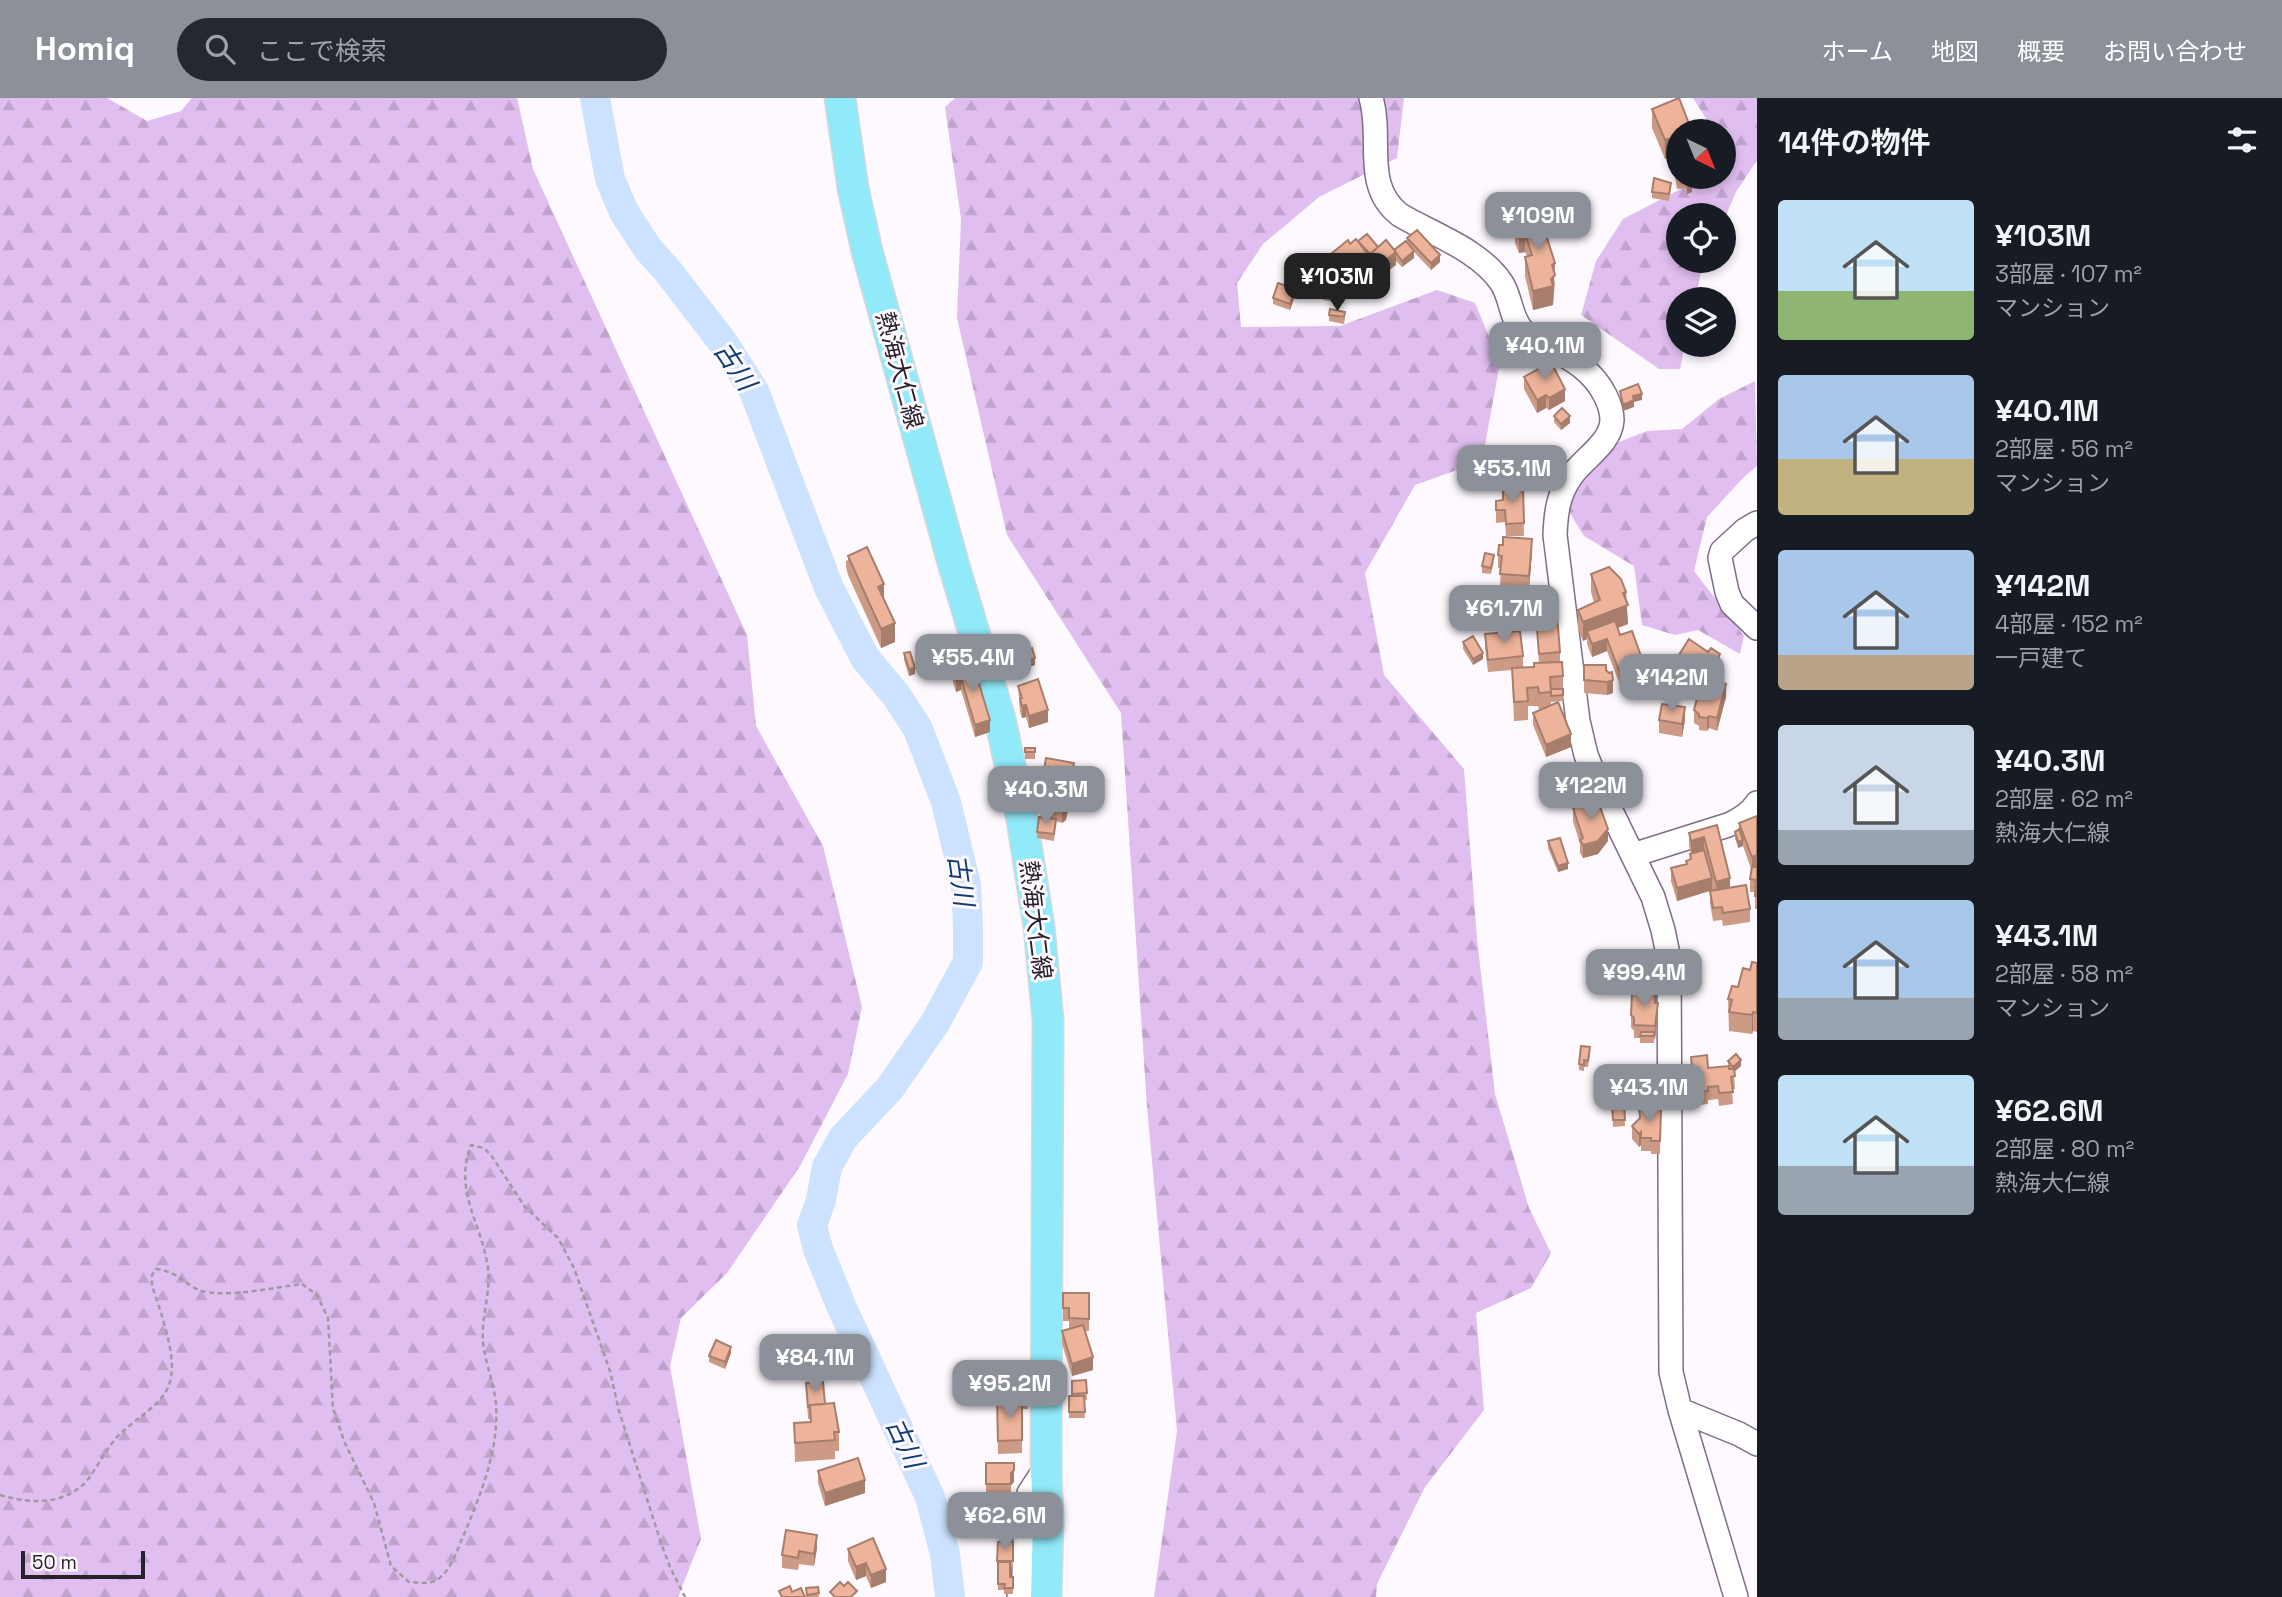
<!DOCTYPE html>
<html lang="ja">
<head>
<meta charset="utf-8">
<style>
	body { margin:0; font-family:"Space Grotesk","Noto Sans JP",sans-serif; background:#242831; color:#f1f3f6; height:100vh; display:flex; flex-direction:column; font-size:26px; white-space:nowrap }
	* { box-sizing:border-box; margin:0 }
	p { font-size:23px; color:#9ea1a6 }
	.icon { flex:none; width:38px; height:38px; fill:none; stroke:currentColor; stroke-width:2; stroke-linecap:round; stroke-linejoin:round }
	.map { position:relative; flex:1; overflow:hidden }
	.details { display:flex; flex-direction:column; background:#171b24; width:525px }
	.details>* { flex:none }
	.needle { width:46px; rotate:137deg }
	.fabs { position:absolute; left:1666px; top:21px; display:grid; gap:14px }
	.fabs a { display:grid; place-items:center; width:70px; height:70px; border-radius:50%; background:#171b24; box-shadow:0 4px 10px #0003; font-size:35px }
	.scale { position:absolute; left:21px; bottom:18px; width:124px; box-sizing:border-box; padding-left:7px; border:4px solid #28202b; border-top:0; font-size:19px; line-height:24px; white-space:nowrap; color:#28202b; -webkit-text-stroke:5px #fdf9ff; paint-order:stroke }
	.price { position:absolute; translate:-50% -60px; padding:0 16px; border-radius:14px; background:#8c9099; color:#fff; font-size:23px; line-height:46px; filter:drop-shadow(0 2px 4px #0008) }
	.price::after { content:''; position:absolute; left:50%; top:42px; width:21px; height:16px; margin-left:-10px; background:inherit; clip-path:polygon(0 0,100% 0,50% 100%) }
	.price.on { background:#222; color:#fff }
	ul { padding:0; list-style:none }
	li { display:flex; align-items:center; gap:21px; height:175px; padding:0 21px }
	li span { display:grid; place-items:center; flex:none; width:196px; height:140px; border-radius:7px; color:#555 }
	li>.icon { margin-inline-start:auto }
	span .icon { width:84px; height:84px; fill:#fffc; stroke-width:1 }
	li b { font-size:30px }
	h2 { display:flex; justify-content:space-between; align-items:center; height:84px; padding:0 21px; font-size:30px }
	header { display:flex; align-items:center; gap:42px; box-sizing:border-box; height:98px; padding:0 35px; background:#8c9099; color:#fff }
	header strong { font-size:33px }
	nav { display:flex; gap:38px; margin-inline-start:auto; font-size:24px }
	.search { width:490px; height:63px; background:#242831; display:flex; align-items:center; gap:18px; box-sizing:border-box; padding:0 24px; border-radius:38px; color:#9ea1a6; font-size:26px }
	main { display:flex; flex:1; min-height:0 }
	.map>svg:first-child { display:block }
	.forest { fill:url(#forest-firs) }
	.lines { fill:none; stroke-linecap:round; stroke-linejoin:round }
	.river { stroke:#cce2fe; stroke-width:30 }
	.minor-casing { stroke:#7f6c88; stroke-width:26 }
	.major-casing { stroke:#d8d7d9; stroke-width:33 }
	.path { stroke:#9f99a1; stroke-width:2.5; stroke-dasharray:5 3.5; stroke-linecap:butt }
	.minor { stroke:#fff; stroke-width:23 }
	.major { stroke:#91eafa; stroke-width:30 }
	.wall { fill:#cd9b85 }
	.shaded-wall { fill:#a77e6c }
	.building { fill:#eeb49b; stroke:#a77e6c; stroke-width:2 }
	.labels { text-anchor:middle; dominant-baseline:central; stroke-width:6; stroke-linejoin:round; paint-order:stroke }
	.street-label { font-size:24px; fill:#28202b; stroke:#fdf9ff }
	.water-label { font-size:26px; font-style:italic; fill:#0e3d74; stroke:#fdf9ff }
</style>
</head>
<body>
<header>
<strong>Homiq</strong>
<div class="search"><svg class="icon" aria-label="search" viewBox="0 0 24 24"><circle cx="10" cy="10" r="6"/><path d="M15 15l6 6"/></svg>ここで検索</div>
<nav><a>ホーム</a><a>地図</a><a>概要</a><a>お問い合わせ</a></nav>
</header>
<main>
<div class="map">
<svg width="1757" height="1499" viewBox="0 0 1757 1499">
	<defs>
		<pattern id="forest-firs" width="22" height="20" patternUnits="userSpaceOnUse" patternTransform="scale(1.75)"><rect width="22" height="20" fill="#e0beef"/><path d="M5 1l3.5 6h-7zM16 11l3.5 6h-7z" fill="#c0a3cd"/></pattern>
	</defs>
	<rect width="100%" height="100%" fill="#fdf9ff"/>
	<path class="forest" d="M0 0H107L147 23 181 13 192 0H517L533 71 747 537 756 628 823 748 862 909 848 976 800 1068 727 1175 681 1220 670 1268 701 1441 678 1499H0Z
		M955 0H1404L1397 60 1319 99 1263 146 1237 185 1241 229 1340 228 1437 192 1475 205 1500 265 1482 363 1415 387 1365 475 1384 577 1464 671 1477 841 1495 996 1529 1110 1551 1155 1531 1190 1476 1215 1484 1312 1425 1389 1377 1486 1376 1499H1154L1177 1333 1147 1009 1121 615 1007 437 957 220 961 121 945 9Z
		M1693 0H1757V62L1736 94 1724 122V117H1678V163H1706L1701 174 1695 201H1678V247H1685L1680 271H1659L1581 217 1596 163 1623 121 1698 82 1699 79H1724V33H1714Z
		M1755 283 1757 368 1745 378 1707 419 1694 473 1744 538 1740 556 1698 532 1675 537 1642 527 1634 468 1584 438 1563 404 1593 354 1647 333 1682 331 1719 301Z"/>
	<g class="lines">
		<path class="river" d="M595 0 610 81 624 114 648 151 667 172 724 246 754 293 829 490 865 560 896 597 918 631 946 704 966 787 968 828V864L935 925 890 990 843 1040 827 1069 821 1102 812 1127 818 1151 842 1210 930 1399 945 1456 950 1499"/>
		<defs>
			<path id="minor" d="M1371 0C1383 40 1362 88 1400 117 1434 137 1478 151 1501 184 1511 198 1510 219 1522 232 1530 240 1540 244 1549 249 1572 261 1593 273 1605 297 1609 305 1612 313 1612 322 1611 345 1584 360 1572 377 1558 396 1556 414 1555 437L1578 623 1586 657 1597 684 1653 799 1663 832 1669 861 1671 1274 1680 1312 1736 1499
				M1757 425 1745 432 1722 453 1720 460 1727 494 1732 506 1757 530
				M1633 757 1728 727C1740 722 1750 716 1757 705
				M1680 1312 1739 1336 1757 1346
				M1019 1499 1024 1478 1025 1435 1029 1395 1046 1369"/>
			<path id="major" d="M840 0 853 90 867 153 954 468 1000 621 1022 722 1039 829 1048 922 1046 1369 1048 1424 1046 1499"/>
		</defs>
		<use href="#minor" class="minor-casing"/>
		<use href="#major" class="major-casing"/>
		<path class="path" d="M0 1397C31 1406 67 1408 89 1380 99 1366 108 1348 120 1336 135 1321 162 1307 169 1287 179 1260 160 1214 152 1187V1177L156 1171C179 1174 181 1184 199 1192 223 1201 276 1189 302 1186L317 1197 328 1220 333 1310 344 1343 374 1405 391 1468 409 1484C416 1484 424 1486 431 1484 449 1481 458 1449 465 1434 482 1393 499 1351 496 1306 494 1285 485 1265 483 1244 481 1219 491 1194 488 1170 482 1126 453 1093 471 1047L484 1050 491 1057 525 1109 558 1140 574 1170 610 1273 619 1313 661 1445 670 1469 685 1499"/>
		<use href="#minor" class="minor"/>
		<use href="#major" class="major"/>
	</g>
	<path class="wall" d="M1652 11 1691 33H1678V79H1696V86L1692 87V94L1687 96 1686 90 1677 91 1673 65 1669 60 1665 61 1652 30Z
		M1671 91 1669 103 1652 100V94Z
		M1521 121 1555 184 1553 207 1533 212 1525 178V159L1527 158 1525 154 1519 155 1515 145V126Z
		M1407 140 1440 164 1431 172 1414 154V160L1402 169 1396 163V167L1379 179 1370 169V171L1344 190 1345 197 1344 205 1323 202V196L1336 191 1329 182V177L1326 173V160L1350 146 1358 144 1394 152 1407 145Z
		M1295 198 1290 212 1273 206V200Z
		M1329 217 1345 220 1344 226 1329 223Z
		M1524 279 1565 303 1549 312 1546 310 1537 315 1524 291Z
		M1554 318 1570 325 1561 332 1554 324Z
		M1523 389 1524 438H1506L1505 424 1496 425V403L1503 402Z
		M1532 454 1529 491 1500 488 1501 470H1498V457Z
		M848 458 884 503 895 544 881 550 848 477 846 469V463L848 462Z
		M1494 463 1491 476 1482 475V468Z
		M1591 476 1626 503 1628 526 1618 530 1620 537 1642 573 1639 575V581L1636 585 1623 590 1620 587 1607 553 1592 559 1587 546V541L1583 543 1578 531V512L1594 505 1591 494Z
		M1536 519 1560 554V564L1563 578V603L1551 604V607L1571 649 1546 659 1533 627V615L1539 612 1538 608H1528V622L1514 623 1512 572 1488 574 1485 549V536L1523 558V569H1534L1539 565Z
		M1463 544 1483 561 1473 567 1463 551Z
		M1023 553 1035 567 1026 570 1023 559Z
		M904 555 915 576 909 578 904 562Z
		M960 557 972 570 990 634 975 639 961 592 956 594 953 584V572L962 569 960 564Z
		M1677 560 1720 568 1711 582 1726 599 1717 633 1709 630 1707 633 1699 632V628L1694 625V612L1700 588 1699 587 1697 590 1685 585 1686 578 1677 572Z
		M1584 567 1606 572 1613 595 1607 597 1584 595Z
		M1018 588 1048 624 1029 630 1026 619 1022 620 1020 614Z
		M1659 622H1685L1682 639 1659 635Z
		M1025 650H1035V661H1025Z
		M1044 673 1074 678 1066 722 1062 725 1056 723 1054 743 1037 740V734L1043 719V709L1047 686H1044Z
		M1573 710 1608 743 1598 756 1583 760 1580 755V746L1573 723Z
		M1757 718V811H1755V794H1750V775L1751 771 1743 748 1738 750 1735 740V734L1739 731V725Z
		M1717 727 1730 789 1750 811V824L1723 828 1722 822 1713 823 1710 805V793L1677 803 1671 783V770L1686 766V763L1690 761 1691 756 1689 748V735Z
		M1548 743 1568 771 1558 774 1548 750Z
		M1757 865V934L1753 933 1752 936 1729 933 1728 901Z
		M1655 905 1658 918 1655 941H1654V945H1640V940H1634V933L1631 929V917Z
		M1590 955 1588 969H1584V973L1579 972V966Z
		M1691 959 1708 970 1728 968V963L1741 968 1734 974 1735 991H1732L1733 1006 1719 1008 1718 1001 1708 1002V1006L1699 1007 1694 1003 1691 971Z
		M1624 1006 1625 1028 1613 1029 1612 1007Z
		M1639 1009 1661 1011 1660 1056H1651V1053H1641V1047L1639 1049 1632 1041V1028L1639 1021Z
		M1063 1195H1089V1233H1085L1093 1272 1072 1278 1062 1246V1233L1069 1231V1223H1063Z
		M781 1250 798 1270V1277L783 1278Z
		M731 1255 725 1271 709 1264V1258Z
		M1086 1282 1087 1302H1084L1085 1320H1069V1298H1072V1283Z
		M806 1285 825 1306 839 1334V1353H835V1361L795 1364 794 1325 810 1324V1321H808Z
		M1028 1292V1311H1022V1355L998 1356 997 1302 1018 1301Z
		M986 1365H1014V1384L1011 1387V1398H986Z
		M818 1373 865 1395 825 1408 818 1385Z
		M998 1444H1013V1469H1010V1479H1013V1496H1004V1492H998Z
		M817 1450 814 1468 799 1466 798 1472 782 1470V1457Z
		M848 1451 886 1484 871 1490 866 1478 856 1482 848 1463Z
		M818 1489 819 1499H806V1490Z"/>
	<path class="shaded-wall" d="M1669 41V60L1665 61V42Z
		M1687 79H1696V86L1692 87V94L1687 96Z
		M1525 135V154L1519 155V136Z
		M1414 153V160L1402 169V163Z
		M1396 154V167L1379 179V167Z
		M1370 156V171L1339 194V181L1370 159Z
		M1440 157V164L1431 172V165Z
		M1555 165 1553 207 1533 212V193L1552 167Z
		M1295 191V198L1290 212V206Z
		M1565 291V303L1549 312V300Z
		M1642 296V302L1634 304V309L1623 313V307L1633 298Z
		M1546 297V310L1537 315V302Z
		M1570 318V325L1561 332V326Z
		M1532 441V454L1529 491V478Z
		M884 486V505L878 489Z
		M1626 494 1628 526 1590 540 1587 533V541L1583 543V524Z
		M895 525V544L881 550V531Z
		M1607 541V553L1592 559V546Z
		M1483 555V561L1473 567V561Z
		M1720 556V568L1705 591V578Z
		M1035 560V567L1026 570V563Z
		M1642 561V573L1639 575V581L1636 585 1623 590V577L1637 563Z
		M915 570V576L909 578V571Z
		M961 580V592L956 594V581Z
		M1613 582V595L1607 597V584Z
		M1726 586V599L1717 633V620Z
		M1026 607V619L1022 620V608Z
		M1685 609V622L1682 639V626Z
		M1048 612V624L1029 630V618Z
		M1709 618V630L1707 633V620Z
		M990 622V634L975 639V627Z
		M1571 636V649L1546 659V647Z
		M1074 665V678L1066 722 1062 725V712Z
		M1608 731V743L1598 756 1583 760V747Z
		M1704 739V752L1691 756V743Z
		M1743 742V748L1738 750V744Z
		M1757 757V770L1752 772V759Z
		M1568 765V771L1558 774V768Z
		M1712 780V792L1677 803V790Z
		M1730 780V793L1716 797V784Z
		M1658 905V918L1655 941V928Z
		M1753 914V933L1752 936V917Z
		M1741 962V968L1733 975V969Z
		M1641 1034V1047L1639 1049V1036Z
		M731 1249V1255L725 1271V1264Z
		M1093 1259V1272L1072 1278V1266Z
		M1014 1372V1384L1011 1387V1375Z
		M865 1382V1395L825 1408V1395Z
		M817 1437V1450L814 1468V1456Z
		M866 1465V1478L856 1482V1469Z
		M886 1471V1484L871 1490V1477Z"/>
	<path class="building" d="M1679 0 1691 31 1685 33H1678V36L1675 38 1677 45 1678 44V72H1677L1673 46 1669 41 1665 42 1652 11Z
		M1654 80 1671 85 1669 96 1652 94Z
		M1539 115 1555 165 1552 167 1555 177 1551 181 1553 188 1533 193 1525 159 1532 157 1525 135 1519 136 1515 126 1521 121Z
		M1417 132 1440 157 1431 165 1407 140Z
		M1367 136 1378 149 1370 156 1358 143Z
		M1356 141 1370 159 1339 181 1329 170 1332 167 1326 160 1348 142 1350 146Z
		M1386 142 1396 154 1379 167 1370 156Z
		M1406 143 1414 153 1402 163 1394 152Z
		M1278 185 1295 191 1290 206 1273 200Z
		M1337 189 1345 191 1344 199 1323 196 1324 190 1336 192Z
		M1330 211 1345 214 1344 219 1329 217Z
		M1551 264 1565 291 1549 300 1546 297 1537 302 1524 279Z
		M1638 286 1642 296 1633 298 1634 302 1623 307 1620 293Z
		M1562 310 1570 318 1561 326 1554 318Z
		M1523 389 1524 425 1506 426 1505 412H1496V403L1503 402V390Z
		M1503 439 1532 441 1529 478 1500 476 1502 458 1498 457 1499 447H1503Z
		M867 449 884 486 878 489 895 525 881 531 848 458Z
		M1485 455 1494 457 1491 470 1482 468Z
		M1609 469 1621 481 1626 494 1623 495 1628 507 1583 524 1578 512 1600 502 1591 476Z
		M1557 517 1560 554 1539 556 1536 519Z
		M1615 523 1620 537 1632 533 1642 561 1637 563 1639 568 1636 572 1623 577 1620 575 1607 541 1592 546 1587 533Z
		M1520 533 1523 558 1488 562 1485 536Z
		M1473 538 1483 555 1473 561 1463 544Z
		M1689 541 1708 554 1711 550 1720 556 1705 578 1677 560Z
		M1032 550 1035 560 1026 563 1023 553Z
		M910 554 915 570 909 571 904 555Z
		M969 554 972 564 963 567 960 557Z
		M1562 564 1563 578 1550 579 1551 594 1539 595 1538 589 1527 590 1528 603 1514 604 1512 570 1534 569V565Z
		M970 566 974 577 976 576 990 622 975 627 961 580 956 581 953 572Z
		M1584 567H1606V572L1609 575 1612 574 1613 582 1607 584 1584 582Z
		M1689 574 1699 581 1697 583 1685 579Z
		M1702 580 1726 586 1717 620 1709 618 1707 620 1699 619V616L1694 612Z
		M1038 581 1048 612 1029 618 1026 607 1022 608 1020 601 1022 600 1018 588Z
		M1551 591H1563V597L1551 598Z
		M1558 604 1571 636 1546 647 1533 615Z
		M1662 606 1685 609 1682 626 1659 622Z
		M1025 650H1035V654H1025Z
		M1046 660 1074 665 1066 710 1062 712 1043 709 1049 674 1044 673Z
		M1598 703 1608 731 1598 743 1583 747 1580 742 1583 740 1573 710Z
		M1757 718V757L1752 759 1739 725Z
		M1039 719 1056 721 1054 736 1037 734Z
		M1717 727 1730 780 1716 784 1704 739 1691 743 1689 735Z
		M1739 731 1743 742 1738 744 1735 734Z
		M1560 740 1568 765 1558 768 1548 743Z
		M1704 752 1712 780 1677 790 1671 770 1687 766 1686 763 1691 761 1690 756Z
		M1757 764V798H1755L1756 782 1750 781 1752 769H1756Z
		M1746 787 1750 811 1723 815 1722 809 1713 810 1710 793Z
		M1752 864 1757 865V915L1753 914 1752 917 1729 914 1732 902 1728 901 1732 888 1738 889 1743 870 1750 872Z
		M1632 895H1655V905H1658L1655 928 1634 927V920L1631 917Z
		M1641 934H1654V938H1640Z
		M1581 948 1590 949 1588 963 1584 962V967L1579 966Z
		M1736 956 1741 962 1733 969 1728 963Z
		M1707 957 1708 970 1729 968V971H1734L1735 978 1731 979 1733 994 1719 995 1718 988 1708 989V993L1699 994 1694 990 1691 959Z
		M1624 1006 1625 1022H1613L1612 1007Z
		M1639 1009 1661 1011 1660 1043H1651V1040H1641V1034L1639 1036 1632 1028 1640 1020Z
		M1063 1195H1089V1221L1069 1220V1210H1063Z
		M1083 1227 1093 1259 1072 1266 1062 1233Z
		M716 1242 731 1249 725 1264 709 1258Z
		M795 1248 798 1270 783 1272 781 1250Z
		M1086 1282 1087 1295 1072 1296V1283Z
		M823 1284 825 1306 810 1307V1308L808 1309 806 1285Z
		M1018 1292H1028V1305H1022V1301H1018Z
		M1069 1298H1084L1085 1314H1069Z
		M1022 1301V1342L998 1343 997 1302Z
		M834 1305 839 1334H834L835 1342 795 1345 794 1325 811 1324 810 1307Z
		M858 1360 865 1382 825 1395 818 1373Z
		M986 1365H1014V1372L1011 1375V1386H986Z
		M786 1432 817 1437 814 1456 799 1453 798 1460 782 1457Z
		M873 1440 886 1471 871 1477 866 1465 856 1469 848 1451Z
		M998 1444H1013V1463H997Z
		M998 1464H1010V1479H1013V1490H1004L1005 1486H998Z
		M840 1484 844 1488 848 1484 857 1493 851 1499H835L830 1494Z
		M790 1488 792 1494 801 1490 805 1499H782L779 1493Z
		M818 1489 819 1495 807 1497 806 1490Z"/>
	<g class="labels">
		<g class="street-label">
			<text transform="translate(900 272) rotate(75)">熱海大仁線</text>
			<text transform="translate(1036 822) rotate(83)">熱海大仁線</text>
		</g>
		<g class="water-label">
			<text transform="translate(735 268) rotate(56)">古川</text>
			<text transform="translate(961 782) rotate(82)">古川</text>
			<text transform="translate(905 1345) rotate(65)">古川</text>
		</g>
	</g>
</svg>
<div class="fabs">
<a><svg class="needle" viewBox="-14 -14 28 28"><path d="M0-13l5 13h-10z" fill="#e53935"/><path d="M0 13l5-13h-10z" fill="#9ea1a6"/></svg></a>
<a><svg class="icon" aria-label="locate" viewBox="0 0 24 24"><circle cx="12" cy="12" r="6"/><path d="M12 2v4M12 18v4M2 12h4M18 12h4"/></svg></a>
<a><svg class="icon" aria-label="layers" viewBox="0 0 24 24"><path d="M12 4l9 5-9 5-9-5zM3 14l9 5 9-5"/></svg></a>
</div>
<div class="scale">50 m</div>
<b class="price" style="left:1538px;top:154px">¥109M</b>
<b class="price on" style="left:1337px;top:215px">¥103M</b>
<b class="price" style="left:1545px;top:284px">¥40.1M</b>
<b class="price" style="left:1512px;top:407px">¥53.1M</b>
<b class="price" style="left:1504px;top:547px">¥61.7M</b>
<b class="price" style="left:973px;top:596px">¥55.4M</b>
<b class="price" style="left:1672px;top:616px">¥142M</b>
<b class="price" style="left:1591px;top:724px">¥122M</b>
<b class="price" style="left:1046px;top:728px">¥40.3M</b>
<b class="price" style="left:1644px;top:911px">¥99.4M</b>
<b class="price" style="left:1649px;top:1026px">¥43.1M</b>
<b class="price" style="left:815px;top:1296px">¥84.1M</b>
<b class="price" style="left:1010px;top:1322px">¥95.2M</b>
<b class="price" style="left:1005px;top:1454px">¥62.6M</b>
</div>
<section class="details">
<h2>14件の物件<svg class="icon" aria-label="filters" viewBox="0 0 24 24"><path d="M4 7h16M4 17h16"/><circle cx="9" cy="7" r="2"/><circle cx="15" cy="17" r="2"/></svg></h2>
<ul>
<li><span style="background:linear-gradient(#bfe0f5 65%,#8fb573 0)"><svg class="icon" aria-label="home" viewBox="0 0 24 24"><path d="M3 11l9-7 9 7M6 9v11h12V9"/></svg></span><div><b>¥103M</b><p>3部屋 · 107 m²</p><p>マンション</p></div></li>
<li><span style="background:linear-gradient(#a9c7e8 60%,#c2b280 0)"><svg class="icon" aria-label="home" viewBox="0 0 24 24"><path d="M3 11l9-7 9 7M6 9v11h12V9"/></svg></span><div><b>¥40.1M</b><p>2部屋 · 56 m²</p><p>マンション</p></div></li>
<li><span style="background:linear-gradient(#a9c7e8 75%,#b9a48a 0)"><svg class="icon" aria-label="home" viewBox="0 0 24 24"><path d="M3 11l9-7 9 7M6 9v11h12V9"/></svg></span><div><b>¥142M</b><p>4部屋 · 152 m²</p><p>一戸建て</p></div></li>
<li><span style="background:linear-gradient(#c9d6e8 75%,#9aa5b1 0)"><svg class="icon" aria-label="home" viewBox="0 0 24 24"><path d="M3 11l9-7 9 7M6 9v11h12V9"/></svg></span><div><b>¥40.3M</b><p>2部屋 · 62 m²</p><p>熱海大仁線</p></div></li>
<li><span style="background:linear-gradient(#a9c7e8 70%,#9aa5b1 0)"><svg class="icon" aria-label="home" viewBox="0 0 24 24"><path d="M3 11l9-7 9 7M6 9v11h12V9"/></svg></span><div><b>¥43.1M</b><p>2部屋 · 58 m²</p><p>マンション</p></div></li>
<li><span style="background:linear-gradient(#bfe0f5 65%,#9aa5b1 0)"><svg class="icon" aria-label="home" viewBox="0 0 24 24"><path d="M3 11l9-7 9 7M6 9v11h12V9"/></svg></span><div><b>¥62.6M</b><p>2部屋 · 80 m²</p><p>熱海大仁線</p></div></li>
</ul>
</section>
</main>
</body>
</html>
